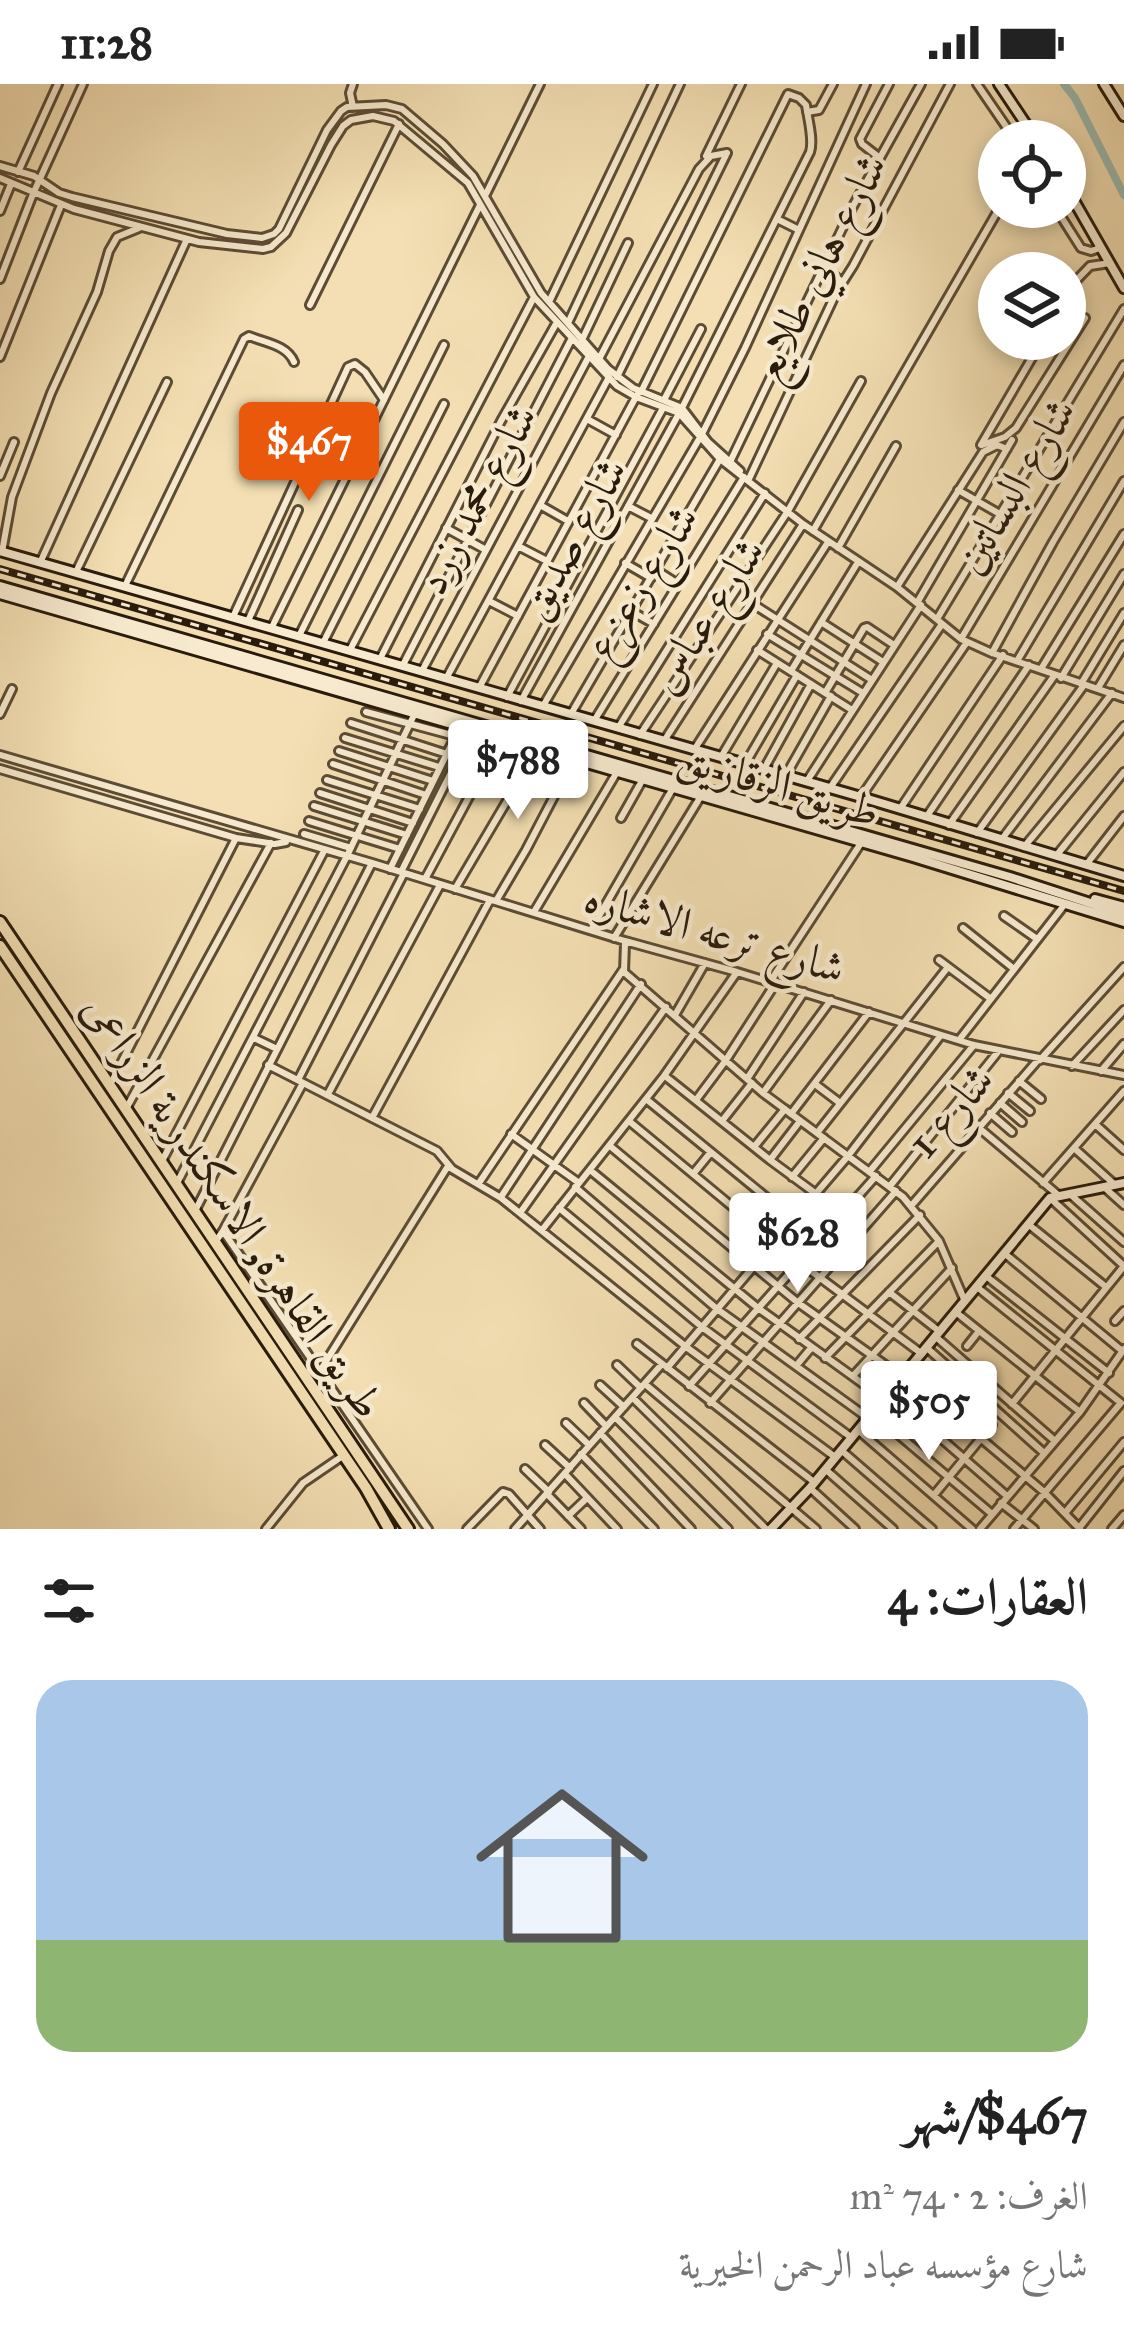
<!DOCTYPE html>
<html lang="ar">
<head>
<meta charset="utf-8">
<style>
	body { margin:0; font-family:"IM FELL Great Primer",Amiri,serif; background:#f6f6f6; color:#222; direction:rtl; height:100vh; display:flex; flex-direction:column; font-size:45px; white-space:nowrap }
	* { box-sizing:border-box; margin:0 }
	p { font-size:39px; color:#767676 }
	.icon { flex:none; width:66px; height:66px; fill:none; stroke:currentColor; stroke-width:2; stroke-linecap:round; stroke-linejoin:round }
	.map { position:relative; height:1445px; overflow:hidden; direction:ltr }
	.panel { display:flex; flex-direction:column; background:#fff; flex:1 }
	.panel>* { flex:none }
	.buttons { position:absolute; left:978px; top:36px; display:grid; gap:24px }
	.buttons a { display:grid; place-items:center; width:108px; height:108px; border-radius:50%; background:#fff; box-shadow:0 6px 18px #0003; font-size:60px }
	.price { position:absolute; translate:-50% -102px; padding:0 27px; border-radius:12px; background:#fff; color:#222; font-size:39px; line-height:78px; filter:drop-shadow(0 3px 6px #0008) }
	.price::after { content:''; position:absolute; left:50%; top:72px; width:36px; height:27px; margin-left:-18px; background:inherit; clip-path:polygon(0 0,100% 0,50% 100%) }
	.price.active { background:#ea580c; color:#fff }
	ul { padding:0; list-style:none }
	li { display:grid; align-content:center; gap:24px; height:636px; padding:0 36px }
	li span { display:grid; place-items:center; height:372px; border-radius:36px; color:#555 }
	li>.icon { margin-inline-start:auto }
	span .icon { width:216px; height:216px; fill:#fffc; stroke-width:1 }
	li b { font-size:51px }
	h2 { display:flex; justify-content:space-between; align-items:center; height:144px; padding:0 36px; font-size:51px }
	.status { display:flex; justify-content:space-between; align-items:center; height:84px; padding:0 60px; background:#fff; direction:ltr }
	.status svg { height:33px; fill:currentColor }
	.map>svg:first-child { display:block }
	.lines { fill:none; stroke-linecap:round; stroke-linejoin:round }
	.canal { stroke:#9cbcb1; stroke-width:8 }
	.street-casing { stroke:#5c4c35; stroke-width:12 }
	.secondary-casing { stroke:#291b0b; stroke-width:14 }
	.highway-casing { stroke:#291b0b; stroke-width:16 }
	.street { stroke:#f7eace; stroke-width:6 }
	.secondary { stroke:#f7eace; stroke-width:8 }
	.highway { stroke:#f3dfb3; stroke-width:10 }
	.rail-casing { stroke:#291b0b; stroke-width:8 }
	.rail { stroke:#f7eace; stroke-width:3; stroke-dasharray:9; stroke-linecap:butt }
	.labels { text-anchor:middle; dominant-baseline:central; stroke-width:9; stroke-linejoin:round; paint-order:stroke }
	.street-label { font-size:45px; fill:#291b0b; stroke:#f7eace }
</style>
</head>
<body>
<div class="status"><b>11:28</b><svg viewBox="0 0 49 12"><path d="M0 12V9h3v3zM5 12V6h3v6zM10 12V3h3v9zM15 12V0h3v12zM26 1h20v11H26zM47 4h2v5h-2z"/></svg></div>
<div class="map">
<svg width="1124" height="1445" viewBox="0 0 1124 1445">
	<rect width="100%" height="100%" fill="#f3dfb3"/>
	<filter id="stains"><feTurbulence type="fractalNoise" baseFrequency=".00167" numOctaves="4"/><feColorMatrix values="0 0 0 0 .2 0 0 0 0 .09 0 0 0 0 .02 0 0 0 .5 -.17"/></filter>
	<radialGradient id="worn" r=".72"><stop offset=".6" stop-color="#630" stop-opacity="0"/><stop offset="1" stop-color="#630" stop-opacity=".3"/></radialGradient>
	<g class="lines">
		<path class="canal" d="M1064 0 1075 14 1124 111"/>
		<defs>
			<path id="street" d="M353 0 350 9 353 23
				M977 0 1016 57
				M807 28 819 26 833 0
				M706 72 741 0
				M880 74 862 60 860 55 889 0
				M0 82 34 92 59 109 72 113 227 150 262 154 274 150 279 145 327 46 341 27 347 23 386 21 402 25 443 60 473 92 541 209 608 285 633 304 682 324 708 358 740 387
				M18 88 58 0
				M0 94 74 125 199 158 263 165 271 163 286 149 331 61 343 42 351 36 373 32 394 37 468 99 534 213 617 302 636 313 679 329 720 375 803 440 897 503 961 555 992 569 1124 614
				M486 110 540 0
				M1055 123 1081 164 1091 167 1100 164
				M0 127 11 100
				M777 135 799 146
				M823 182 842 198
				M0 195 33 110 83 0
				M1065 208 1090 182 1110 179
				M549 218 653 0
				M310 221 399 40
				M568 239 680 0
				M582 256 628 159
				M0 273 61 121
				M599 275 699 85 711 72 727 69
				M617 293 727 69
				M664 316 701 245
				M587 335 616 351
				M981 361 1043 255
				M982 361 1005 353 1016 344 1085 234
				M731 376 852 124 921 0
				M0 392 14 358
				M748 397 837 207 853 182 950 0
				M958 406 998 429
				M540 421 568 437
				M628 422 651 434
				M446 444 486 466
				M813 447 1000 123
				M518 462 547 477
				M838 464 896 362
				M2 468 12 413 51 309 97 208 109 167 117 153 139 144
				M40 479 187 155
				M625 479 651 494
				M656 486 678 500
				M76 488 167 298
				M125 502 244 255 249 252C266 259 287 261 294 278
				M897 503 983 368 997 361 1007 365
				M489 517 518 532
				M917 519 1012 356
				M753 520 872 596
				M631 527 654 540
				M233 533 348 283 355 280 365 288 384 316
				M937 535 1124 225
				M248 537 298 426
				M821 538 883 578
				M272 543 480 121
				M767 550 863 609
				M299 552 444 261
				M961 555 1124 281
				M323 559 444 320
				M350 566 534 213
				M757 566 852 626
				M992 569 1053 458 1124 338
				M380 575 501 337 557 238
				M1017 577 1124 397
				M403 581 572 254
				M1041 585 1124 450
				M422 587 588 274
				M791 587 858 478
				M447 593 608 295
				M1061 594 1124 490
				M1081 600 1124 529
				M479 604 637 311
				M1098 604 1124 561
				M825 609 864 544 867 543 894 561
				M507 613 663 324
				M521 617 682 324 810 68C814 56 808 35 806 21L799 14 788 10 641 308
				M543 622 702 350 745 264 866 0
				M366 628 455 652
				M0 630 12 605
				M571 630 720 375
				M594 637 744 393
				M351 639 447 670
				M618 644 765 409
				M640 651 788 427 861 297
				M345 654 439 683
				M664 657 803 440
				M694 666 828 458
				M339 667 433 697
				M0 671 372 779 625 857 737 888 974 961 1124 991
				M721 673 777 579
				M333 680 426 711
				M745 680 797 591
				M0 685 236 754 275 760 286 758
				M764 685 811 600
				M786 691 831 612
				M327 696 420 725
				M807 697 921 521
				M830 704 942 540
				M320 709 413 739
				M861 713 967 558
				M314 722 407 751
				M900 725 1003 571
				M927 732 1029 581
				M621 734 643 695
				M309 737 400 765
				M949 741 1054 592
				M977 749 1084 601
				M304 750 351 764
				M1002 755 1112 609
				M1024 763 1124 642
				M1056 772 1124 688
				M1086 781 1124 732
				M390 785 460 643
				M401 788 472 647
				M425 795 500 655
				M455 805 537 666
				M496 817 526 766 573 676
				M534 828 617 688
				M1004 832 1037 855
				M963 844 1014 885
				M591 846 673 704
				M614 854 701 712
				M625 859 624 888 763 1009 903 1113 939 1157 964 1215
				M939 876 991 915
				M770 898 861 759
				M675 931 705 879
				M254 954 277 965
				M959 956 1065 820
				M1040 976 1124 883
				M268 981 437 1067 452 1085 501 1114 685 1262 835 1373
				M1072 982 1124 926
				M1101 987 1124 960
				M665 992 770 1076 842 1129
				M747 995 804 908
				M298 996 403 791
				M1019 997 1041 1015
				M815 1000 840 1019
				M110 1001 236 754
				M763 1009 831 916
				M1008 1009 1030 1027
				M328 1010 440 801
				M646 1015 794 1136
				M696 1016 726 976 775 900
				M1000 1019 1022 1038
				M126 1025 271 759
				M990 1029 1012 1048
				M791 1030 869 928
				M372 1034 490 816
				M629 1037 799 1178 922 1270
				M722 1037 752 999
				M1095 1040 1124 1066
				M978 1043 1057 1110
				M817 1049 948 883
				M511 1050 579 1099
				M610 1062 797 1218 902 1293
				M754 1063 785 1025
				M1074 1064 1114 1100
				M770 1076 800 1037
				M162 1077 324 767
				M590 1086 758 1224 884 1315
				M870 1087 974 961
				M693 1090 711 1068
				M792 1093 824 1054
				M177 1099 347 772 415 629
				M479 1099 623 886
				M1043 1099 1124 1007
				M890 1102 997 969
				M575 1103 717 1225 868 1334
				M1104 1103 1124 1121
				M1071 1111 1124 1158
				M501 1113 641 900
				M1050 1114 1124 1182
				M911 1122 1038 976
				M559 1124 702 1243 852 1354
				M195 1127 372 779
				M520 1129 666 923
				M836 1137 855 1154
				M1028 1140 1106 1203
				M542 1146 664 992 737 888
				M223 1147 303 999
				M216 1157 223 1147 428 1445
				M1004 1169 1121 1266
				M986 1192 1109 1289
				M977 1203 1121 1319
				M889 1208 940 1248
				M957 1229 1080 1328
				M1115 1237 1124 1227
				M936 1253 1055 1357
				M799 1255 920 1131
				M637 1260 814 1398
				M967 1262 979 1247
				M927 1264 1044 1369
				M825 1274 939 1157
				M617 1281 641 1304
				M796 1282 811 1264
				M667 1284 848 1072 941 951
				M320 1287 448 1082
				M905 1290 1044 1408 1080 1445
				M853 1292 952 1184
				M645 1300 816 1445
				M600 1301 624 1323
				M689 1302 876 1092
				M889 1309 1007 1412
				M633 1314 766 1445
				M584 1319 606 1342
				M710 1319 896 1107
				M1012 1320 1124 1182
				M873 1329 992 1430
				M616 1334 728 1445
				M566 1339 589 1361
				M858 1346 972 1445
				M600 1349 691 1445
				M545 1361 570 1384
				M841 1366 932 1445
				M581 1370 654 1445
				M525 1385 549 1408
				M825 1385 893 1445
				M566 1391 617 1445
				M810 1404 855 1445
				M547 1410 581 1445
				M934 1411 992 1341
				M1001 1419 1034 1445
				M1065 1429 1124 1358
				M568 1432 587 1414
				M1079 1444 1124 1387
				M266 1445 303 1399 344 1371
				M467 1445 503 1408 509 1410 540 1445
				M515 1445 662 1280
				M980 1445 1080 1328 1124 1265
				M1014 1445 1120 1320
				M1112 1445 1124 1431"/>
			<path id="secondary" d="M999 0 1037 57
				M1104 0 1124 32
				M1065 101 1124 204
				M0 467 861 713 1124 792
				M0 502 1010 793 1124 830
				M0 510 913 773 1124 838
				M1095 815 1124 823
				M771 1445 810 1404 1050 1114 1124 1099"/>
			<path id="highway" d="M0 838 408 1445
				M0 862 366 1404 389 1445"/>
		</defs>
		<use href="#street" class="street-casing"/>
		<use href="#secondary" class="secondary-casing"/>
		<use href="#highway" class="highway-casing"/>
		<use href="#street" class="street"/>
		<use href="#secondary" class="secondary"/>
		<use href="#highway" class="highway"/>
		<defs>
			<path id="rail" d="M0 485 1124 807"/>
		</defs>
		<use href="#rail" class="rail-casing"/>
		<use href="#rail" class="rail"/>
	</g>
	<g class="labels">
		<g class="street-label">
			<text transform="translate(818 183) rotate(-63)">شارع هاني طلايع</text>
			<text transform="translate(1014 401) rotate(-59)">شارع البساتين</text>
			<text transform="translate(476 415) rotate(-62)">شارع محمد زرد</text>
			<text transform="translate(572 454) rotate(-61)">شارع صديق</text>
			<text transform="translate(641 498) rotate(-58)">شارع زعزع</text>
			<text transform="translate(706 531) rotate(-57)">شارع عباس</text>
			<text transform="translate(779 700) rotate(16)">طريق الزقازيق</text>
			<text transform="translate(715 848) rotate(16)">شارع ترعه الاشاره</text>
			<text transform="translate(950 1027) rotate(-49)">شارع 1</text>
			<text transform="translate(234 1122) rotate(56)">طريق القاهرة, الاسكندرية الزراعى</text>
		</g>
	</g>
	<rect width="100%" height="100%" filter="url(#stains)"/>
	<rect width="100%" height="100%" fill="url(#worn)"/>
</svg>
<div class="buttons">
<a><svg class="icon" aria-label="locate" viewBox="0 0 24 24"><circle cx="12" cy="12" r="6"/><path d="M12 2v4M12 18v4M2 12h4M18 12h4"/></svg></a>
<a><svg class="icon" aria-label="layers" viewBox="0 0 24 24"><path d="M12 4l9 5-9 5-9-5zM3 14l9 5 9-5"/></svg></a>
</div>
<b class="price active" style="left:309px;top:420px">$467</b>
<b class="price" style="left:518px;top:738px">$788</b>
<b class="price" style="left:798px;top:1211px">$628</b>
<b class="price" style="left:929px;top:1379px">$505</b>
</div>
<section class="panel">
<h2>العقارات: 4<svg class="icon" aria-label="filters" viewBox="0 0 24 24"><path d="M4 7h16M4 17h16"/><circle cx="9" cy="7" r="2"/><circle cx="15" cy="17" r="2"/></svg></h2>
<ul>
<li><span style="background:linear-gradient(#a9c7e8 70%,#8fb573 0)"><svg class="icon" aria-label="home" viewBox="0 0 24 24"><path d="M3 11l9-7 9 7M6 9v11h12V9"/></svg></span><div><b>$467/شهر</b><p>الغرف: 2 · 74 m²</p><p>شارع مؤسسه عباد الرحمن الخيرية</p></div></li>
</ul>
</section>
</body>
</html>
